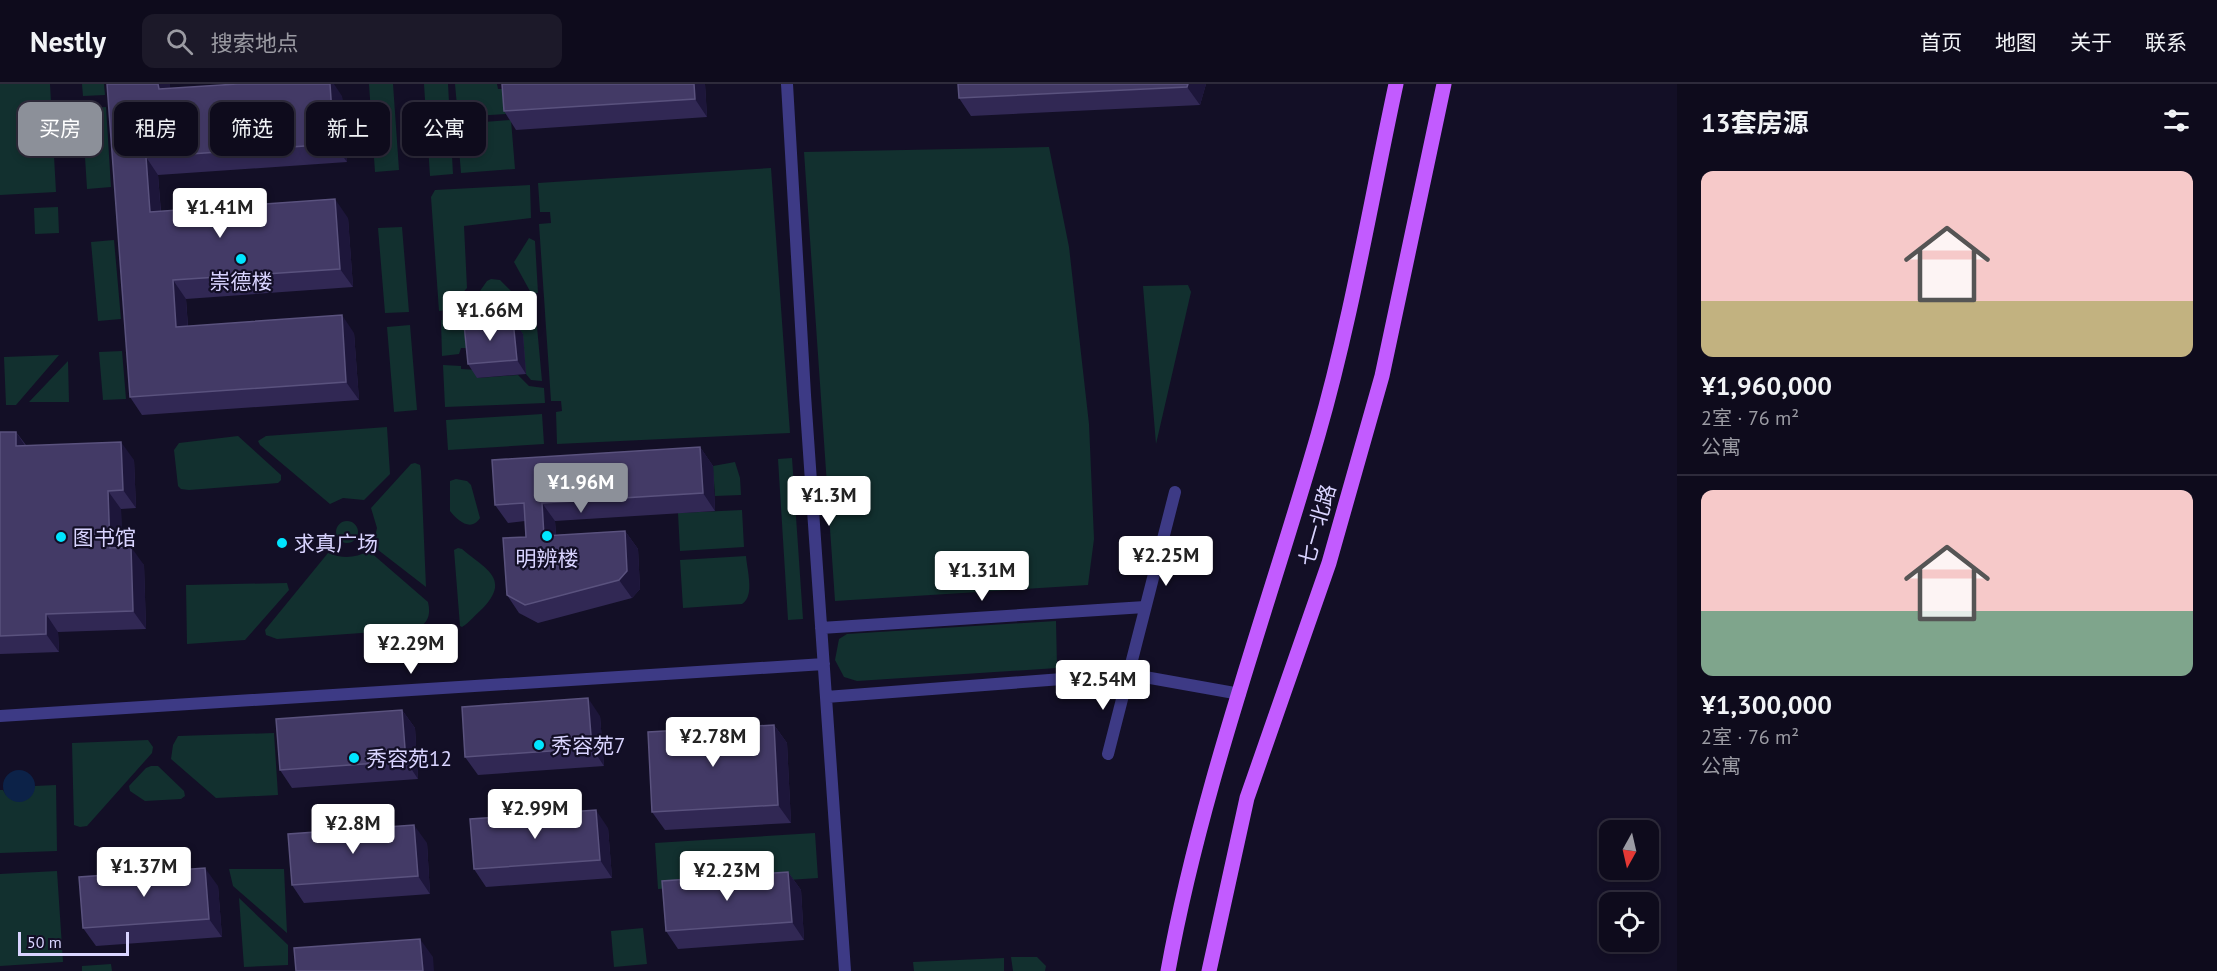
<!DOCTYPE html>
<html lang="zh">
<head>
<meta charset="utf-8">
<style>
	body { margin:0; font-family:"PT Sans","Noto Sans SC",sans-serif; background:#1c1929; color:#f1f3f6; height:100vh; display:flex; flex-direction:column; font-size:22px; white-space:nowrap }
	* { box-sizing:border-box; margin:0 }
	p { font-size:20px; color:#9b9ba3 }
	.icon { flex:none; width:33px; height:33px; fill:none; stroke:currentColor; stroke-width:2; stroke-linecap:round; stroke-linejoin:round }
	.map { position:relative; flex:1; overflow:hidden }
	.drawer { display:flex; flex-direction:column; background:#0e0b1c; width:540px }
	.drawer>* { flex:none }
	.hud { position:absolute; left:18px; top:18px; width:570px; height:54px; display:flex; gap:12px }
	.needle { width:39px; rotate:188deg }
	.tools { position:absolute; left:1599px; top:736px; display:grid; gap:12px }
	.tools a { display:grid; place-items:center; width:60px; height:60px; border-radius:12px; background:#0e0b1c; box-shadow:0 3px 9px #0003,0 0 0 2px #2e2b3b; font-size:30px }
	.scale { position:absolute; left:18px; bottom:15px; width:111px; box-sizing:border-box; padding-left:6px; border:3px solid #d9d4ff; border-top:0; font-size:16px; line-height:21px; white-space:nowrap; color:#d9d4ff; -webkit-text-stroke:4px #130f26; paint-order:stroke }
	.price { position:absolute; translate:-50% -51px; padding:0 14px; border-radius:6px; background:#fff; color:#222; font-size:20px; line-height:39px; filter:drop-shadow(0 2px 3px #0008) }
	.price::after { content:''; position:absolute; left:50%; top:36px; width:18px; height:14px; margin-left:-9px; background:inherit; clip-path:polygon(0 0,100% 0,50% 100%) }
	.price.active { background:#8c9099; color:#fff }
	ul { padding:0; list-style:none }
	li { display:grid; align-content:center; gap:12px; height:318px; padding:0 24px }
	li+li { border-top:2px solid #2e2b3b }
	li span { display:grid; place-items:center; height:186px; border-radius:12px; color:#555 }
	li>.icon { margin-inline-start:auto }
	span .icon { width:108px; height:108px; fill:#fffc; stroke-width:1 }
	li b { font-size:26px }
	h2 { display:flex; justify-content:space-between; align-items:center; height:72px; padding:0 24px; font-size:26px }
	.pill { padding:0 21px; border-radius:12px; background:#0e0b1c; box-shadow:0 3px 9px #0003,0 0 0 2px #2e2b3b; font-size:21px; line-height:54px }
	.pill.active { background:#8c9099; color:#fff }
	header { display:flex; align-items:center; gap:36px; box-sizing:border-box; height:84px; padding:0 30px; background:#0e0b1c; border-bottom:2px solid #2e2b3b }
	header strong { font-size:28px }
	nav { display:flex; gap:33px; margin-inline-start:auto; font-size:21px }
	.search { width:420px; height:54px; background:#1c1929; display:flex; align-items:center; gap:15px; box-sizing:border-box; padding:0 21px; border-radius:12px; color:#9b9ba3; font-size:22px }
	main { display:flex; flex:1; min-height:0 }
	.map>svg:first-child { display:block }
	.green { fill:#12302f }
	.water { fill:#0c2248 }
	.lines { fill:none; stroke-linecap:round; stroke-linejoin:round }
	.street { stroke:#3d3a85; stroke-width:12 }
	.primary { stroke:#c25bff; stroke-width:15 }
	.wall { fill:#312854 }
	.shaded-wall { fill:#1d163a }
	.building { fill:#433a66; stroke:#5a527e; stroke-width:1.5 }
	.poi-dot { fill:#00e5ff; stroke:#130f26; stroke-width:2 }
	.labels { text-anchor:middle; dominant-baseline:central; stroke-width:4.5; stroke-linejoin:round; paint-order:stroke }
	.poi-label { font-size:21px; fill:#d9d4ff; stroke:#130f26; text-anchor:start }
	.street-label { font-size:21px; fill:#d9d4ff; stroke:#130f26 }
</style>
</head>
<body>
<header>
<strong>Nestly</strong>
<div class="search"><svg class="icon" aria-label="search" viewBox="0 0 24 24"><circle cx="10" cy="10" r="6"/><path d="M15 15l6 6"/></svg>搜索地点</div>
<nav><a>首页</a><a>地图</a><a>关于</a><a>联系</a></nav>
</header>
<main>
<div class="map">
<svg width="1677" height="887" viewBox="0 0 1677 887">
	<rect width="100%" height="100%" fill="#130f26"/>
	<path class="green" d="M0 0H50L56 108 0 111Z
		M82 0H104L105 11 83 12Z
		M369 0H393L399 86 375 88Z
		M424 0H448L453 90 430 92Z
		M455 0H497L498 5H504L506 30 458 33Z
		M106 23 111 103 87 105 82 25Z
		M511 36 515 85 461 89 457 40Z
		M1049 63 1069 163 1089 340 1094 455 1088 501 835 517 804 68Z
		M771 84 790 349 557 360 556 328 562 327 561 317H551L539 140 551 139 550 128H540L538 99Z
		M530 101 531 134 464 142 467 204 447 226 439 227 431 113 435 106Z
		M58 123 59 149 35 150 34 124Z
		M402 143 409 228 385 229 378 144Z
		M529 154 535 157 538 209H531L514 178Z
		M114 156 121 235 98 237 91 158Z
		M491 195 500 196 525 221 468 224 487 197Z
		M1188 201 1191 208 1156 360 1143 202Z
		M536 232 542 297 531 296 526 290 475 264H461L459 270 442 272 441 236Z
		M410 241 417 326 394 328 387 243Z
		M122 267 126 315 103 316 99 268Z
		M59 271 16 321H6L4 273Z
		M68 277 69 318H29Z
		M443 281 461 282V285L477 286 478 294 518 291 529 302 544 304 545 319 445 323Z
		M542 330 544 360 448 366 446 336Z
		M387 343 390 390 364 416 343 414 330 420 260 361 258 357 266 352Z
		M238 352 281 391V396L278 399 189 406 181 405 178 402 174 366 179 359Z
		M792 374 803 535 788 536 778 375Z
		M735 378 740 394 741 411 715 412 713 382Z
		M415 379 420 381 421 387 426 503 373 462 377 444 371 424 411 380Z
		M456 395 467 397 471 401 480 434C471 448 458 437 450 427V397Z
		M742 426 744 463 680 467 678 429Z
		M336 448a11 11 0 1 1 22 0a11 11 0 1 1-22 0Z
		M458 464 462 465C485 485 511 494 483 524 476 530 469 539 462 543L460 542 454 466Z
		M369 467 428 518C431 531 428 538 418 545L277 555 266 551 265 546 328 469C343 475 355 474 369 467Z
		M746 472C747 486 755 512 742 520L683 524 680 476Z
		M287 499 289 506 245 556 187 560 186 501Z
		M1056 537 1057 584 857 597 844 593 835 576 839 555 847 550Z
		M274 649 278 711 216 714 171 675 173 661 178 652Z
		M148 656 153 663 152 669 87 742 80 743 74 741 72 659Z
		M151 682H158L184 707 185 712 181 715 145 717 130 707 129 702 146 684Z
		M56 701 57 767 0 769V706H3L6 711 30 713 35 702Z
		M815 749 818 794 658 805 655 759Z
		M229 785H284L287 849 233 802Z
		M57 787 63 878 0 882V790Z
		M239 814 288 861V881L244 883Z
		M643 844 647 880 614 883 611 847Z
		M1011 873H1037L1046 882 1045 887H1013Z
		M1004 874V887H914L913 878Z
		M111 880 112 887H82V882Z"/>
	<path class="water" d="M3 702a16 16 0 1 1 32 0a16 16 0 1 1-32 0Z"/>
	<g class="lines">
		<path class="street" d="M787 0 805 311 845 887
			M821 544 1145 523
			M826 613 1128 590 1240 610
			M0 632 824 580
			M1108 670 1175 408"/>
		<path class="primary" d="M1168 887C1201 705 1267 528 1318 351 1351 237 1371 116 1396 0
			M1209 887 1247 714 1329 479 1382 292 1444 0"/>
	</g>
	<path class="wall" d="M107 0H170V5L342 12 347 78 158 91 161 128 348 134 353 203 186 215 188 242 354 249 359 316 142 331 130 313Z
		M502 0H705L707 33 516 46 504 27Z
		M1206 0 1200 21 971 32 959 14Z
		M513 236 523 250 526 290 477 294 468 280Z
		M0 348H16L26 361 134 376 136 424 121 425 122 464 144 481 146 545 58 548 59 568 0 570Z
		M700 363 713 382 715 427 555 437 556 451 625 447 638 465 640 505 632 514 538 539 519 529 507 511 526 453 525 437 508 439 495 421Z
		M402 626 415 644 418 695 292 704 280 686Z
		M600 632 604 682 478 691 465 673Z
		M774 641 787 659 791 739 665 746 652 728Z
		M608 744 612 794 486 803 474 785Z
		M427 759 430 810 304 819 292 801Z
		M788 788 801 806 804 856 678 865 666 847Z
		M218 802 222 853 96 862 83 844Z"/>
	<path class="shaded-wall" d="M158 0H170L171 24 159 5Z
		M330 0H334L342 12 347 78 334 60Z
		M694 0H705L707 33 695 15Z
		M1188 0H1206L1200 21 1187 3Z
		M146 73 158 91 162 146 150 128Z
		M335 115 348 134 353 203 340 185Z
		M173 196 186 215 189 261 176 243Z
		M342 231 354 249 359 316 346 298Z
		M513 236 523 250 526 290 517 276Z
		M16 348 28 366 16 362Z
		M121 358 134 376 136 424 123 406Z
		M700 363 713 382 715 427 703 409Z
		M108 407 121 425 123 482 110 464Z
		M542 419 555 437 557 470 544 452Z
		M625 447 638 465 640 505 632 514 619 496Z
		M131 463 144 481 146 545 133 527Z
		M46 530 58 548 59 568 46 550Z
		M588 614 600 632 604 682 592 664Z
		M402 626 415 644 418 695 406 677Z
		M774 641 787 659 791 739 778 721Z
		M596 726 608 744 612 794 600 776Z
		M414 741 427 759 430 810 418 792Z
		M205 784 218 802 222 853 209 835Z
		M788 788 801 806 804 856 792 838Z
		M420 855 433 873 434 887H423Z"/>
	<path class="building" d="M107 0H158L159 5 237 0H330L334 60 146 73 150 128 335 115 340 185 173 196 176 243 342 231 346 298 130 313Z
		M502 0H694L695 15 504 27Z
		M958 0H1188L1187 3 959 14Z
		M513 236 517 276 468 280 464 240Z
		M0 348H16V362L121 358 123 406 108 407 110 464 131 463 133 527 46 530V550L0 552Z
		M700 363 703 409 542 419 544 452 625 447 627 487 619 496 525 521 507 511 503 454 526 453 524 419 495 421 492 376Z
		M588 614 592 664 465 673 462 623Z
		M402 626 406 677 280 686 276 635Z
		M774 641 778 721 652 728 648 648Z
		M596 726 600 776 474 785 470 735Z
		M414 741 418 792 292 801 288 750Z
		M205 784 209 835 83 844 79 793Z
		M788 788 792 838 666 847 662 797Z
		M420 855 423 887H296L294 864Z"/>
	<g class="poi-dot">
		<circle cx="241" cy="175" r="6"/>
		<circle cx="547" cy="452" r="6"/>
		<circle cx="61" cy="453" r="6"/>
		<circle cx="282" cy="459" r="6"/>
		<circle cx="539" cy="661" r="6"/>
		<circle cx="354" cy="674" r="6"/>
	</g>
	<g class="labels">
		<g class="poi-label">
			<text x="241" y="197" text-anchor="middle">崇德楼</text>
			<text x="73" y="453">图书馆</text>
			<text x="294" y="459">求真广场</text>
			<text x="547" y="474" text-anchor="middle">明辨楼</text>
			<text x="551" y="661">秀容苑7</text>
			<text x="366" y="674">秀容苑12</text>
		</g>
		<g class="street-label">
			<text transform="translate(1317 441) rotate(-74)">七一北路</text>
		</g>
	</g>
</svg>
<div class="tools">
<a><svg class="needle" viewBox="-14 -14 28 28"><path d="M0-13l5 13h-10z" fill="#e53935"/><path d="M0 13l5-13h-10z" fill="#9b9ba3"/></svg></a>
<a><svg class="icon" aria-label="locate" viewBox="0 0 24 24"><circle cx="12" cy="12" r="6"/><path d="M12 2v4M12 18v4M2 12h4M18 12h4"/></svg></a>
</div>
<div class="scale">50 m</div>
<b class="price" style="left:220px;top:155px">¥1.41M</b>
<b class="price" style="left:490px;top:258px">¥1.66M</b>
<b class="price active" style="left:581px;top:430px">¥1.96M</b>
<b class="price" style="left:829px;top:443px">¥1.3M</b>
<b class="price" style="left:1166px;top:503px">¥2.25M</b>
<b class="price" style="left:982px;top:518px">¥1.31M</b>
<b class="price" style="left:411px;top:591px">¥2.29M</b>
<b class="price" style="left:1103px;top:627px">¥2.54M</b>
<b class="price" style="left:713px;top:684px">¥2.78M</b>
<b class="price" style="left:535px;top:756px">¥2.99M</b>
<b class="price" style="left:353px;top:771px">¥2.8M</b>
<b class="price" style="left:144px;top:814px">¥1.37M</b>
<b class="price" style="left:727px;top:818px">¥2.23M</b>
<div class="hud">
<a class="pill active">买房</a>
<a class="pill">租房</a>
<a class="pill">筛选</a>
<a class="pill">新上</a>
<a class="pill">公寓</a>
</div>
</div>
<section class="drawer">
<h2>13套房源<svg class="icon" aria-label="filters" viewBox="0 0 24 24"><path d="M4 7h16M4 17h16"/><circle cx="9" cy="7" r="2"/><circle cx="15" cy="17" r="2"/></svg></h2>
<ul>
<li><span style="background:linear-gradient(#f6c9c9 70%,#c2b280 0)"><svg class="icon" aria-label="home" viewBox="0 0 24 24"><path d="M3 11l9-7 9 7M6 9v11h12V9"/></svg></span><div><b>¥1,960,000</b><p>2室 · 76 m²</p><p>公寓</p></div></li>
<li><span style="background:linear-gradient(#f6c9c9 65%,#7fa58c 0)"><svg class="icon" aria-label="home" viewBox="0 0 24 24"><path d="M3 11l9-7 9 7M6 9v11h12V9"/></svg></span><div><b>¥1,300,000</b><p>2室 · 76 m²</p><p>公寓</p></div></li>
</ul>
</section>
</main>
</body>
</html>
